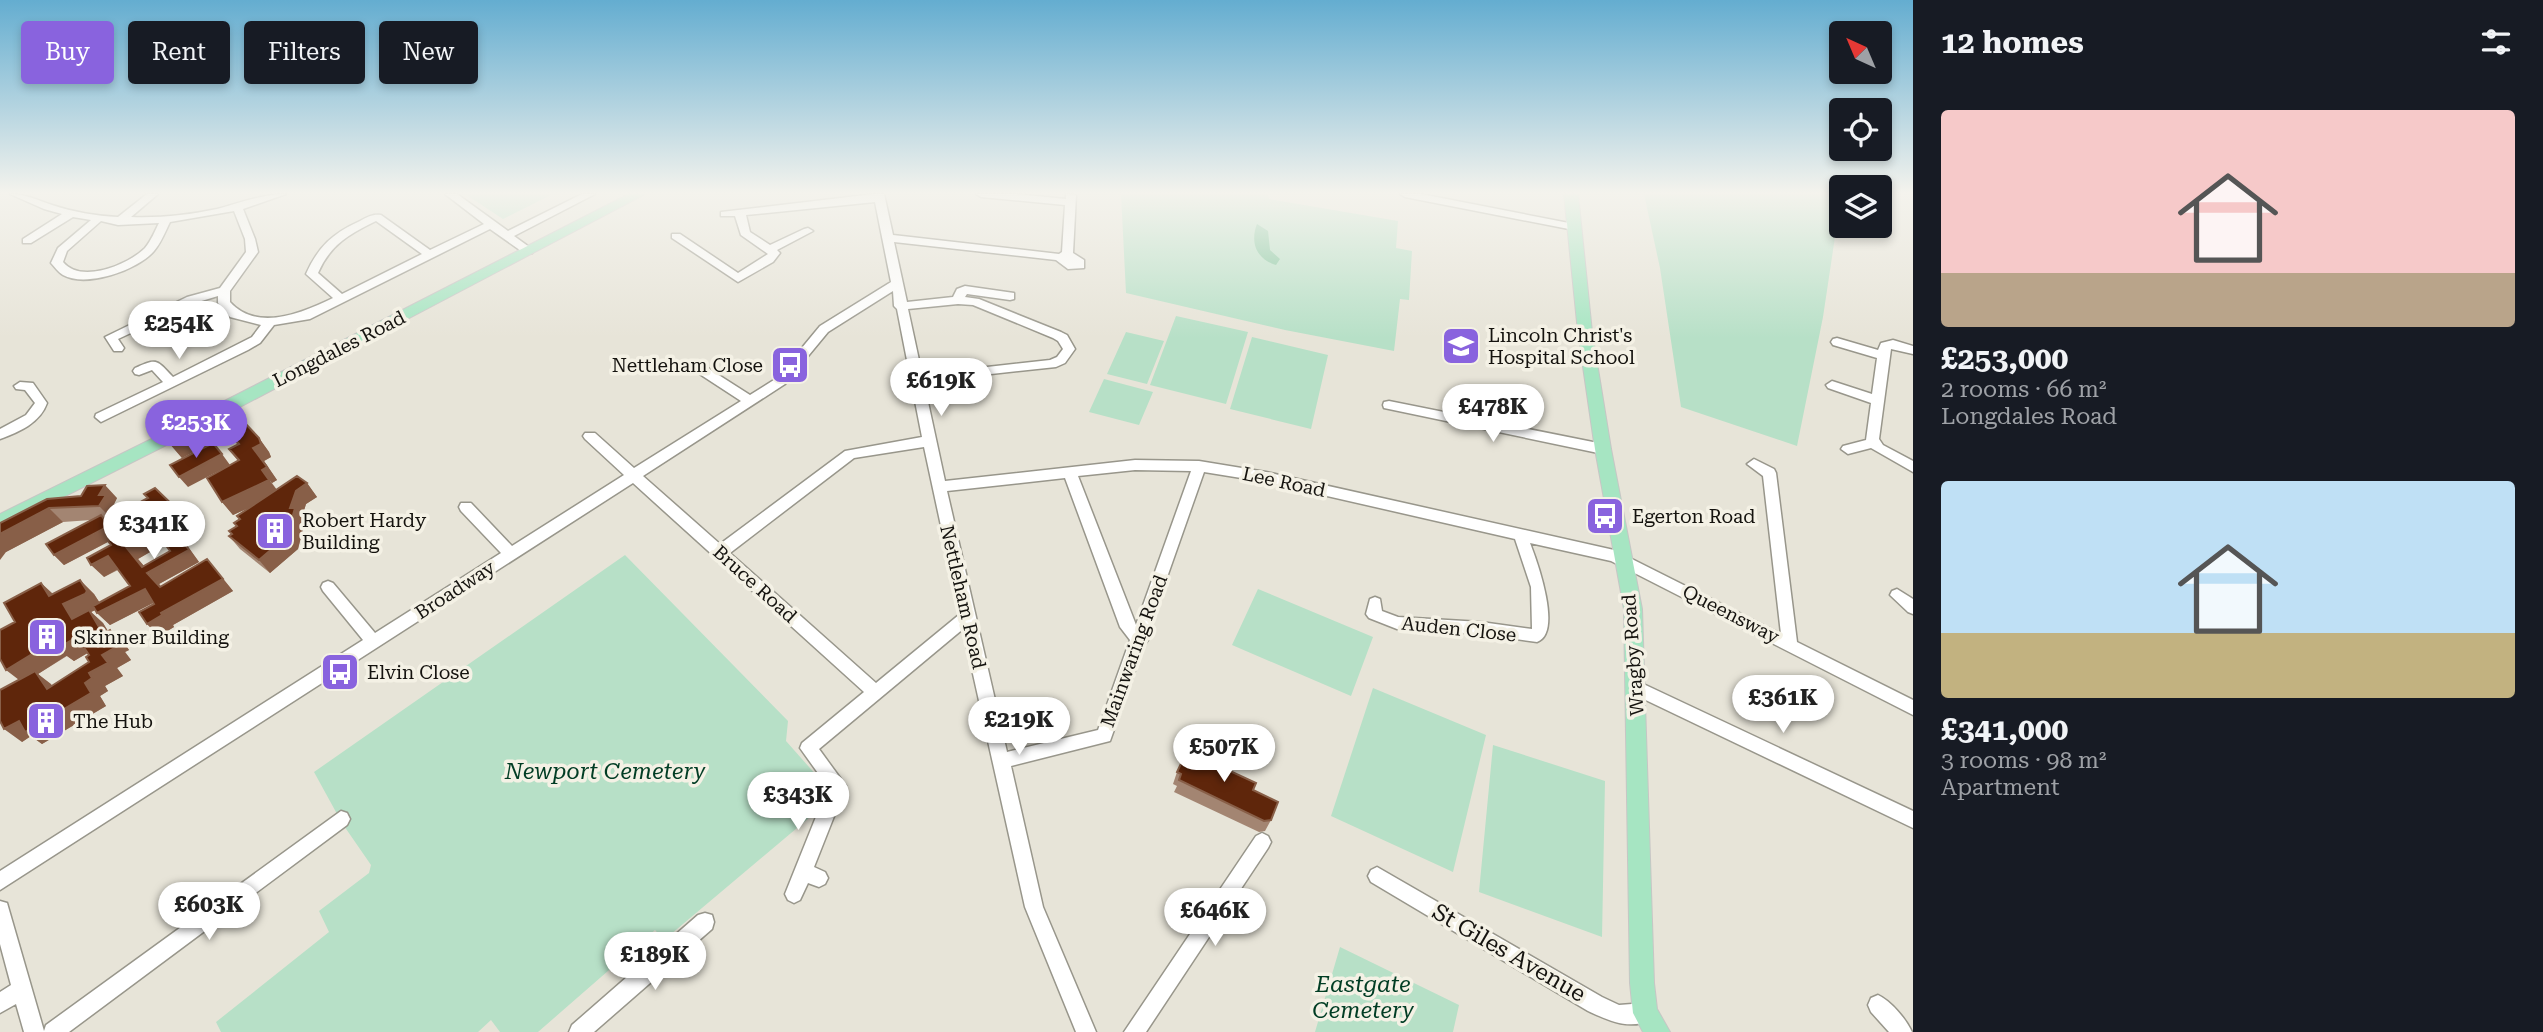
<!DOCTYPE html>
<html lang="en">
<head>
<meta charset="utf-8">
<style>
	body { margin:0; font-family:"Roboto Serif",serif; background:#242831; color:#f1f3f6; height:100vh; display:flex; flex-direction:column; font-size:26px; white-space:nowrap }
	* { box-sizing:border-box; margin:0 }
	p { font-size:23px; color:#9ea1a6 }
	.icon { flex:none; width:38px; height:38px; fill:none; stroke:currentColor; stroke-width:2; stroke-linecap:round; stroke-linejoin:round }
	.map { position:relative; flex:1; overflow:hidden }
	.sheet { display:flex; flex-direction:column; background:#171b24; width:630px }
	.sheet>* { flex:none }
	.hud { position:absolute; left:21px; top:21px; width:665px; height:63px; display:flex; gap:14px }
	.needle { width:46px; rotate:316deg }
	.tools { position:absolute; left:1829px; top:21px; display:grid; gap:14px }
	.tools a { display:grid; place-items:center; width:63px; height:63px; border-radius:7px; background:#171b24; box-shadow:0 4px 10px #0003; font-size:35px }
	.price { position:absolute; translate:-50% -60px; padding:0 16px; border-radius:24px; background:#fff; color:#222; font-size:23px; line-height:46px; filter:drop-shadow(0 2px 4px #0008) }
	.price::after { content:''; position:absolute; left:50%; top:42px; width:21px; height:16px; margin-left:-10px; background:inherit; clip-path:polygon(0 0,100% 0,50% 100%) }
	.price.selected { background:#8963de; color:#fff }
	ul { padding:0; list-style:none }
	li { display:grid; align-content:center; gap:14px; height:371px; padding:0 28px }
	li span { display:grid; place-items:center; height:217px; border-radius:7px; color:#555 }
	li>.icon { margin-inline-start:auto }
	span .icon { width:126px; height:126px; fill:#fffc; stroke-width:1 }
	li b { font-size:30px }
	h2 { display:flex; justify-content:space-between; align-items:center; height:84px; padding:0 28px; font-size:30px }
	.tag { padding:0 24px; border-radius:7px; background:#171b24; box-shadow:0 4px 10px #0003; font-size:24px; line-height:63px }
	.tag.selected { background:#8963de; color:#fff }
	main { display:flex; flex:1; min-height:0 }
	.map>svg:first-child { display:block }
	.green { fill:#b7e0c7 }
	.forest { fill:#7fc59d }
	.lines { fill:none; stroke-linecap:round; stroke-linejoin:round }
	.minor-casing { stroke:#98968b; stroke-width:3 }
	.major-casing { stroke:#c7c6c5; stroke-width:2 }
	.minor { fill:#fff; fill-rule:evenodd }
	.major { fill:#a6e5c2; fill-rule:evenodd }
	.wall { fill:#a38572; fill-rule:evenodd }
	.shaded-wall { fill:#885f48 }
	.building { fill:#5f260b; stroke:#885f48; stroke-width:2; fill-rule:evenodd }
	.labels { text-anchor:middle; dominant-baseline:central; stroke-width:7; stroke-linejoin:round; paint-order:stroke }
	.poi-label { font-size:19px; fill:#15130f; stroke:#f4f1e5; text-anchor:start }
	.street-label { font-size:19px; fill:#15130f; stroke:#f4f1e5 }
	.near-park-label { font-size:23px; font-style:italic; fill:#013d24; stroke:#f4f1e5 }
	.near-street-label { font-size:23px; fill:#15130f; stroke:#f4f1e5 }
</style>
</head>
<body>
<main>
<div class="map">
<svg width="1913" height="1032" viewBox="0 0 1913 1032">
	<rect width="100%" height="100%" fill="#e7e4d8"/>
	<path class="green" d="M465 194H553L503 219Z
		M1121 194 1268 195 1269 199 1398 221 1396 248 1412 251 1409 300 1400 299 1394 351 1285 330 1126 293Z
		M1644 194H1825L1841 197 1823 317 1797 446 1681 407 1660 268Z
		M1176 316 1248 332 1226 404 1150 385Z
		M1126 332 1164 341 1147 384 1107 374Z
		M1252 337 1328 355 1311 429 1230 409Z
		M1104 379 1153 392 1139 425 1089 412Z
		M625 555 788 721 786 741 825 785 816 812 664 940 655 930 538 1032H500L491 1020 478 1032H221L216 1022 329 932 319 911 369 873 371 865 342 823 314 772Z
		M1258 589 1373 637 1351 696 1232 645Z
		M1373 688 1486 735 1453 872 1331 816Z
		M1493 745 1605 781 1602 937 1479 892Z
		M1340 947 1459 1005 1453 1032H1315Z"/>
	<path class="forest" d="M1257 224 1268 231 1270 250 1280 259 1276 265C1256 259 1250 242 1257 224Z"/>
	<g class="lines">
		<defs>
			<path id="minor" d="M10 194C26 194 37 200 52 205 73 212 96 216 118 217L147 194H158L131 217C160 218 189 215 217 209 240 203 263 194 286 194L243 209 255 239 258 252 230 291V302C257 332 302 313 333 298L306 274C318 247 333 233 360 221 367 217 373 214 381 215L430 250 484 224 445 194H457L508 231 582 194H595L514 236 532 249V253H524L490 229 310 319 274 325 260 343 248 350 101 422 95 417 96 414 163 382 152 370 139 375 135 374 133 371 135 368C157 358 156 359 173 377L252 337 261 325 230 317 218 303V296L195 303 118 339 124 348 122 351H114L105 337 187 297 220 288 246 252 245 239 234 211 170 222C165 232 161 243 154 251 138 270 86 288 63 275 58 272 55 267 51 263L58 248 91 220 73 217 31 243H23V239L62 214 44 209ZM101 221 118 225 159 223C155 231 151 241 145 248 128 265 81 284 63 262L67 251ZM376 221 422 254 342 294 318 273C330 245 349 234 376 221Z
				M874 194H884L893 235 1059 254 1062 252 1065 205 981 197 976 194H1016L1066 199V194L1076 195 1073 253 1084 260V268L1068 269 1056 260 894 242 907 302 953 297 957 289 965 286 1014 293V299L1010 300 967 294 965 297 979 299 1061 332 1067 335 1075 349 1065 363 1056 367 991 374 987 373 985 370 987 367 1050 360 1057 357 1063 349 1058 341 1053 338 973 305 958 304 908 309 945 481 1135 460 1199 461 1266 472 1614 550 1781 634 1763 476 1747 464 1754 459 1774 469 1776 473 1797 642 1913 700V715L1611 561 1530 543C1537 561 1563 633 1537 642L1481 634 1397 629 1369 618 1366 614 1370 599 1375 597 1380 599 1382 611 1398 617 1481 622 1532 629 1531 587 1515 539 1266 482 1204 472 1146 637 1148 640 1144 645 1110 741 1011 766 1043 907 1096 1032H1076L1025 907 963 629 819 749 846 786 814 867 825 872 828 878 825 884 819 887 808 883 800 900 794 903 788 900 785 894 828 787 800 748 802 743 864 692 633 483 0 890V871L363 640 323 591 321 587 323 583 328 581 333 583 375 633 501 553 461 511 459 507 461 503H471L512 546 624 475 585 439 583 436 585 433H595L634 468 741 401 695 371 693 368 695 365H703L750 395 777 378 820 326 891 282 875 202 746 215 750 232 770 245 804 229 808 228 813 231 777 250 780 253 773 262 738 282 672 238V234H680L738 273 768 254 741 235 735 216H721V212ZM893 291 894 306 897 309 922 437 845 451 720 544 643 476 785 384 828 332ZM924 447 960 614 876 683 730 553 854 458ZM1135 470 1191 471 1136 625 1078 476ZM1065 478 1120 627 1130 640 1098 730 1007 752 947 491Z
				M1400 194H1421L1574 224 1579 227 1574 230 1405 197Z
				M1837 338 1878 350 1881 343 1893 340 1913 346V354L1891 349 1879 439 1883 445 1913 461V472L1871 448 1848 454 1841 449 1843 446 1866 440 1871 403 1828 388 1826 385 1832 381 1872 394 1877 358 1833 345 1831 342 1833 339Z
				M20 382 33 383 47 403C40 423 19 432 0 439V429L26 415 35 403 25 390 16 389 14 386Z
				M1389 401 1603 444 1610 449 1603 454 1384 408 1383 405 1384 402Z
				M1897 589 1913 599V614L1908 612 1890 595 1892 591Z
				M1637 681 1913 811V828L1631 693 1629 688 1631 683Z
				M341 811 347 813 350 819 347 825 69 1032H24L16 1004 0 1013V992L11 985 0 944V901L7 903 9 910 44 1031 46 1025Z
				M1262 833 1268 836 1271 842 1268 848 1146 1032H1124L1256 836Z
				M1377 867 1602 997 1619 1005 1645 1003 1652 1006 1655 1013 1652 1020C1628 1030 1610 1021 1588 1011L1371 882 1368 876 1371 870Z
				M705 913 712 915 714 922 712 929 594 1032H569L572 1025 698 915Z
				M1878 995C1891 1001 1906 1019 1912 1032H1889L1871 1012 1868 1005 1871 998Z"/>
			<path id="major" d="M629 194H645L215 420 209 422 201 416 203 412Z
				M1564 194H1578L1592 332 1611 449 1642 609 1654 983 1657 1009 1670 1032H1643L1633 1013 1630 983 1624 609 1595 449 1578 332Z
				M184 423 192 429 190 433 0 529V514Z"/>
		</defs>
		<use href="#minor" class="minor-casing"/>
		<use href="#major" class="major-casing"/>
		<use href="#minor" class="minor"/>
		<use href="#major" class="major"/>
	</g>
	<path class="wall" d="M226 403 259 438 269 452 271 457 264 461 277 480 272 483 277 490 307 483 317 497 306 504 302 517 305 521 298 549 270 573 240 549 229 536 232 534 229 531 237 527 234 523 239 519 237 516 250 507 233 515 222 502 238 461 229 449 238 445 227 434 182 458 162 435Z
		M81 496 117 498 114 504 119 508 112 519 106 520 118 534 122 531 127 537 185 517 196 529 181 537 199 562 159 584 161 587 207 559 233 591 173 625 174 627 159 636 147 624 154 604 153 603 110 625 97 613 95 610 91 612 103 623 108 631 110 630 125 644 129 650 125 652 131 660 117 668 123 676 105 686 108 691 100 696 106 706 42 744 31 736 22 742 15 622 41 583 53 594 80 580 94 594 100 603 130 586 118 570 104 577 111 545 108 542 64 565 54 555 91 520 63 522 6 552 0 523ZM164 543 170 551 144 566 138 559ZM87 653 89 655V662L52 686 38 674 67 656 74 661Z
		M1217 765 1253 790 1271 820 1265 831 1259 832 1174 792 1177 786 1173 784 1177 772Z"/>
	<path class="shaded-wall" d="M217 420 227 434 182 458 170 444Z
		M259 438 269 452 271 457 264 461 277 480 272 483 262 470 253 448Z
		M222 454 230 465 188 487 179 477Z
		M269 480 280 494 233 515 222 502Z
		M307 483 317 497 306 504 302 517 305 521 298 549 270 573 259 560 296 491Z
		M105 485 117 498 114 504 119 508 112 519 99 506V495Z
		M49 508 63 522 6 552 0 560V534Z
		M101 515 111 525 119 536 64 565 54 555Z
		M185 517 196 529 181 537 199 562 159 584 171 599 160 587 126 547V537L122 531 133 543 155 530 166 543 138 559 149 572 189 550 170 525Z
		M108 556 120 568 104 577 91 565Z
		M207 559 233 591 173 625 174 627 159 636 147 624Z
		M80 580 94 594 101 605 100 608 91 612 103 623 112 638 110 630 125 644 129 650 125 652 131 660 117 668 123 676 105 686 108 691 100 696 106 706 42 744 31 736 22 742 4 729 85 683 89 673 108 663 72 619 63 604Z
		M41 583 56 597 49 596Z
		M145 589 157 601 110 625 97 613Z
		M77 637 93 650 74 661 67 656H66L38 674 51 684 63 702 23 683 6 670 50 643Z"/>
	<path class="building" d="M226 403 259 438 261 444 253 448 267 467 262 470 269 480 222 502 207 478 239 460 229 449 239 444 217 420 170 444 162 435Z
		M213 443 222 454 179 477 170 465Z
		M297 476 307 483 296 491 290 508H295L287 536 259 560 229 536 232 534 229 531 237 526 234 523 240 519 237 516Z
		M105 485 99 495H106L99 506 49 508 0 534V523L47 499 81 496 87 486Z
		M155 488 185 517 170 525 189 550 147 573 160 587 207 559 223 579 161 613 162 615 147 624 139 612 154 604 145 589 97 613 93 606 130 586 108 556 91 565 87 558 111 545 108 541 122 531 126 537 153 523 151 520 154 518 142 501 148 498 144 494ZM155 530 170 551 142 567 126 547Z
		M101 515 109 526 54 555 46 544Z
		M80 580 87 591 85 594 63 604 72 619 89 610 103 634 110 630 114 637 111 639 116 647 102 655 108 663 89 673 92 678 85 683 91 693 25 732 19 721 4 729 0 721V690L35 671 47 689 89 662 86 657 89 655 77 637 58 648 54 641 50 643 6 670 0 659V630L15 622 4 603 41 583 49 596Z
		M1195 744 1221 756 1217 765 1256 783 1253 790 1278 802 1271 820 1264 821 1179 780 1181 774 1177 772 1186 753 1190 755Z"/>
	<linearGradient id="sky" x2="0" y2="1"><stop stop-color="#64add0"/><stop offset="0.57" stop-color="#f4f3ed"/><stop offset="1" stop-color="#f4f3ed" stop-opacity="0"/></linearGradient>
	<rect width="1913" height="338" fill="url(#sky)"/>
	<defs>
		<symbol id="school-square" viewBox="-11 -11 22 22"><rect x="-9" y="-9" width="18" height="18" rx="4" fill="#8963de" stroke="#f4f1e5"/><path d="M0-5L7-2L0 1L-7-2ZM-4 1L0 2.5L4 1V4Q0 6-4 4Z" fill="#fff"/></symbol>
		<symbol id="bus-square" viewBox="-11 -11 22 22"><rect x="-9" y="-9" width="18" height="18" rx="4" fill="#8963de" stroke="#f4f1e5"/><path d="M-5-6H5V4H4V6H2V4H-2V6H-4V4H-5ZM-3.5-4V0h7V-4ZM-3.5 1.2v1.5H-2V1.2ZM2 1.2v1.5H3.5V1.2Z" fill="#fff"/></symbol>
		<symbol id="building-square" viewBox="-11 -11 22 22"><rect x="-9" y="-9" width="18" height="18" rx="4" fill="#8963de" stroke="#f4f1e5"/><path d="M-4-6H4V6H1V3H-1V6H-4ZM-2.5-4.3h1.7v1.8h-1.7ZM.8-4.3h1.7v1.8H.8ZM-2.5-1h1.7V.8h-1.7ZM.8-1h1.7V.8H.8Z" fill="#fff"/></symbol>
	</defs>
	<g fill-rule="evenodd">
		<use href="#school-square" x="1439" y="324" width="44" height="44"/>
		<use href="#bus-square" x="768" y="343" width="44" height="44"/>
		<use href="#bus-square" x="1583" y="494" width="44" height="44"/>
		<use href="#building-square" x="253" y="509" width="44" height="44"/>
		<use href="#building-square" x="25" y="615" width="44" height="44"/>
		<use href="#bus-square" x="318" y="650" width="44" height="44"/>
		<use href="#building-square" x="24" y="699" width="44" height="44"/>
	</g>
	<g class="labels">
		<g class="poi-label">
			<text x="1488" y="335">Lincoln Christ's<tspan x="1488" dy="22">Hospital School</tspan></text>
			<text x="763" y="365" text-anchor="end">Nettleham Close</text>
			<text x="1632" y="516">Egerton Road</text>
			<text x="302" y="520">Robert Hardy<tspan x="302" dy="22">Building</tspan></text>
			<text x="74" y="637">Skinner Building</text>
			<text x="367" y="672">Elvin Close</text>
			<text x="73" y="721">The Hub</text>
		</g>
		<g class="street-label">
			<text transform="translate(339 349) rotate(-27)">Longdales Road</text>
			<text transform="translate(1284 482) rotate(12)">Lee Road</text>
			<text transform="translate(755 584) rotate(42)">Bruce Road</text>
			<text transform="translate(455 590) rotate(-33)">Broadway</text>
			<text transform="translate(963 597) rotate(77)">Nettleham Road</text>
			<text transform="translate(1731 614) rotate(27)">Queensway</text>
			<text transform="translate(1459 629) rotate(6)">Auden Close</text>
			<text transform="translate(1134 651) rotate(-70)">Mainwaring Road</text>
			<text transform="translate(1633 655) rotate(-94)">Wragby Road</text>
		</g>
		<g class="near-park-label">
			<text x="605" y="771">Newport Cemetery</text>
			<text x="1363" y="984">Eastgate<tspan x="1363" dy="26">Cemetery</tspan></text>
		</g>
		<g class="near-street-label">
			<text transform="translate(1509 953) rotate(30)">St Giles Avenue</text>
		</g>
	</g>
</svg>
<div class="tools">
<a><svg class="needle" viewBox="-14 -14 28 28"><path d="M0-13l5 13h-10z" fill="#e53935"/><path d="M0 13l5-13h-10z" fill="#9ea1a6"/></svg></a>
<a><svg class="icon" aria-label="locate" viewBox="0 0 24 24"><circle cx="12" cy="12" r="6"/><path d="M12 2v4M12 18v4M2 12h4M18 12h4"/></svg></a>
<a><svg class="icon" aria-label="layers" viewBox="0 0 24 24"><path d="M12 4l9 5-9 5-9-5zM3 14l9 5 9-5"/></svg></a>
</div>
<b class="price" style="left:179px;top:361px">£254K</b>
<b class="price" style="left:941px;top:418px">£619K</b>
<b class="price" style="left:1493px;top:444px">£478K</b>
<b class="price selected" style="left:196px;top:460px">£253K</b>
<b class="price" style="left:154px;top:561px">£341K</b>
<b class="price" style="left:1783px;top:735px">£361K</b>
<b class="price" style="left:1019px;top:757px">£219K</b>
<b class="price" style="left:1224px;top:784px">£507K</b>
<b class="price" style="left:798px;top:832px">£343K</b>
<b class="price" style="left:209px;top:942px">£603K</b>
<b class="price" style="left:1215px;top:948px">£646K</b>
<b class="price" style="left:655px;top:992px">£189K</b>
<div class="hud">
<a class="tag selected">Buy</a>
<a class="tag">Rent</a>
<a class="tag">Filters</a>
<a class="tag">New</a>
</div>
</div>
<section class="sheet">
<h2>12 homes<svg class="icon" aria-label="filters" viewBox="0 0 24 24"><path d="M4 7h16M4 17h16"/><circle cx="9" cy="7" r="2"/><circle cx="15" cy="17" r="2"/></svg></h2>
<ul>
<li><span style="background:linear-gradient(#f6c9c9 75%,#b9a48a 0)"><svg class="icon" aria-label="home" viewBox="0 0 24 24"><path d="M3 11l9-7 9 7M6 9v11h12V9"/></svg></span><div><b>£253,000</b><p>2 rooms · 66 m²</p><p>Longdales Road</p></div></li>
<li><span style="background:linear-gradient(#bfe0f5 70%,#c2b280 0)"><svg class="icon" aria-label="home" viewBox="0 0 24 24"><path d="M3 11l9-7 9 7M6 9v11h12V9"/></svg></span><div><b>£341,000</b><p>3 rooms · 98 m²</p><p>Apartment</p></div></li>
</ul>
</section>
</main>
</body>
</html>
